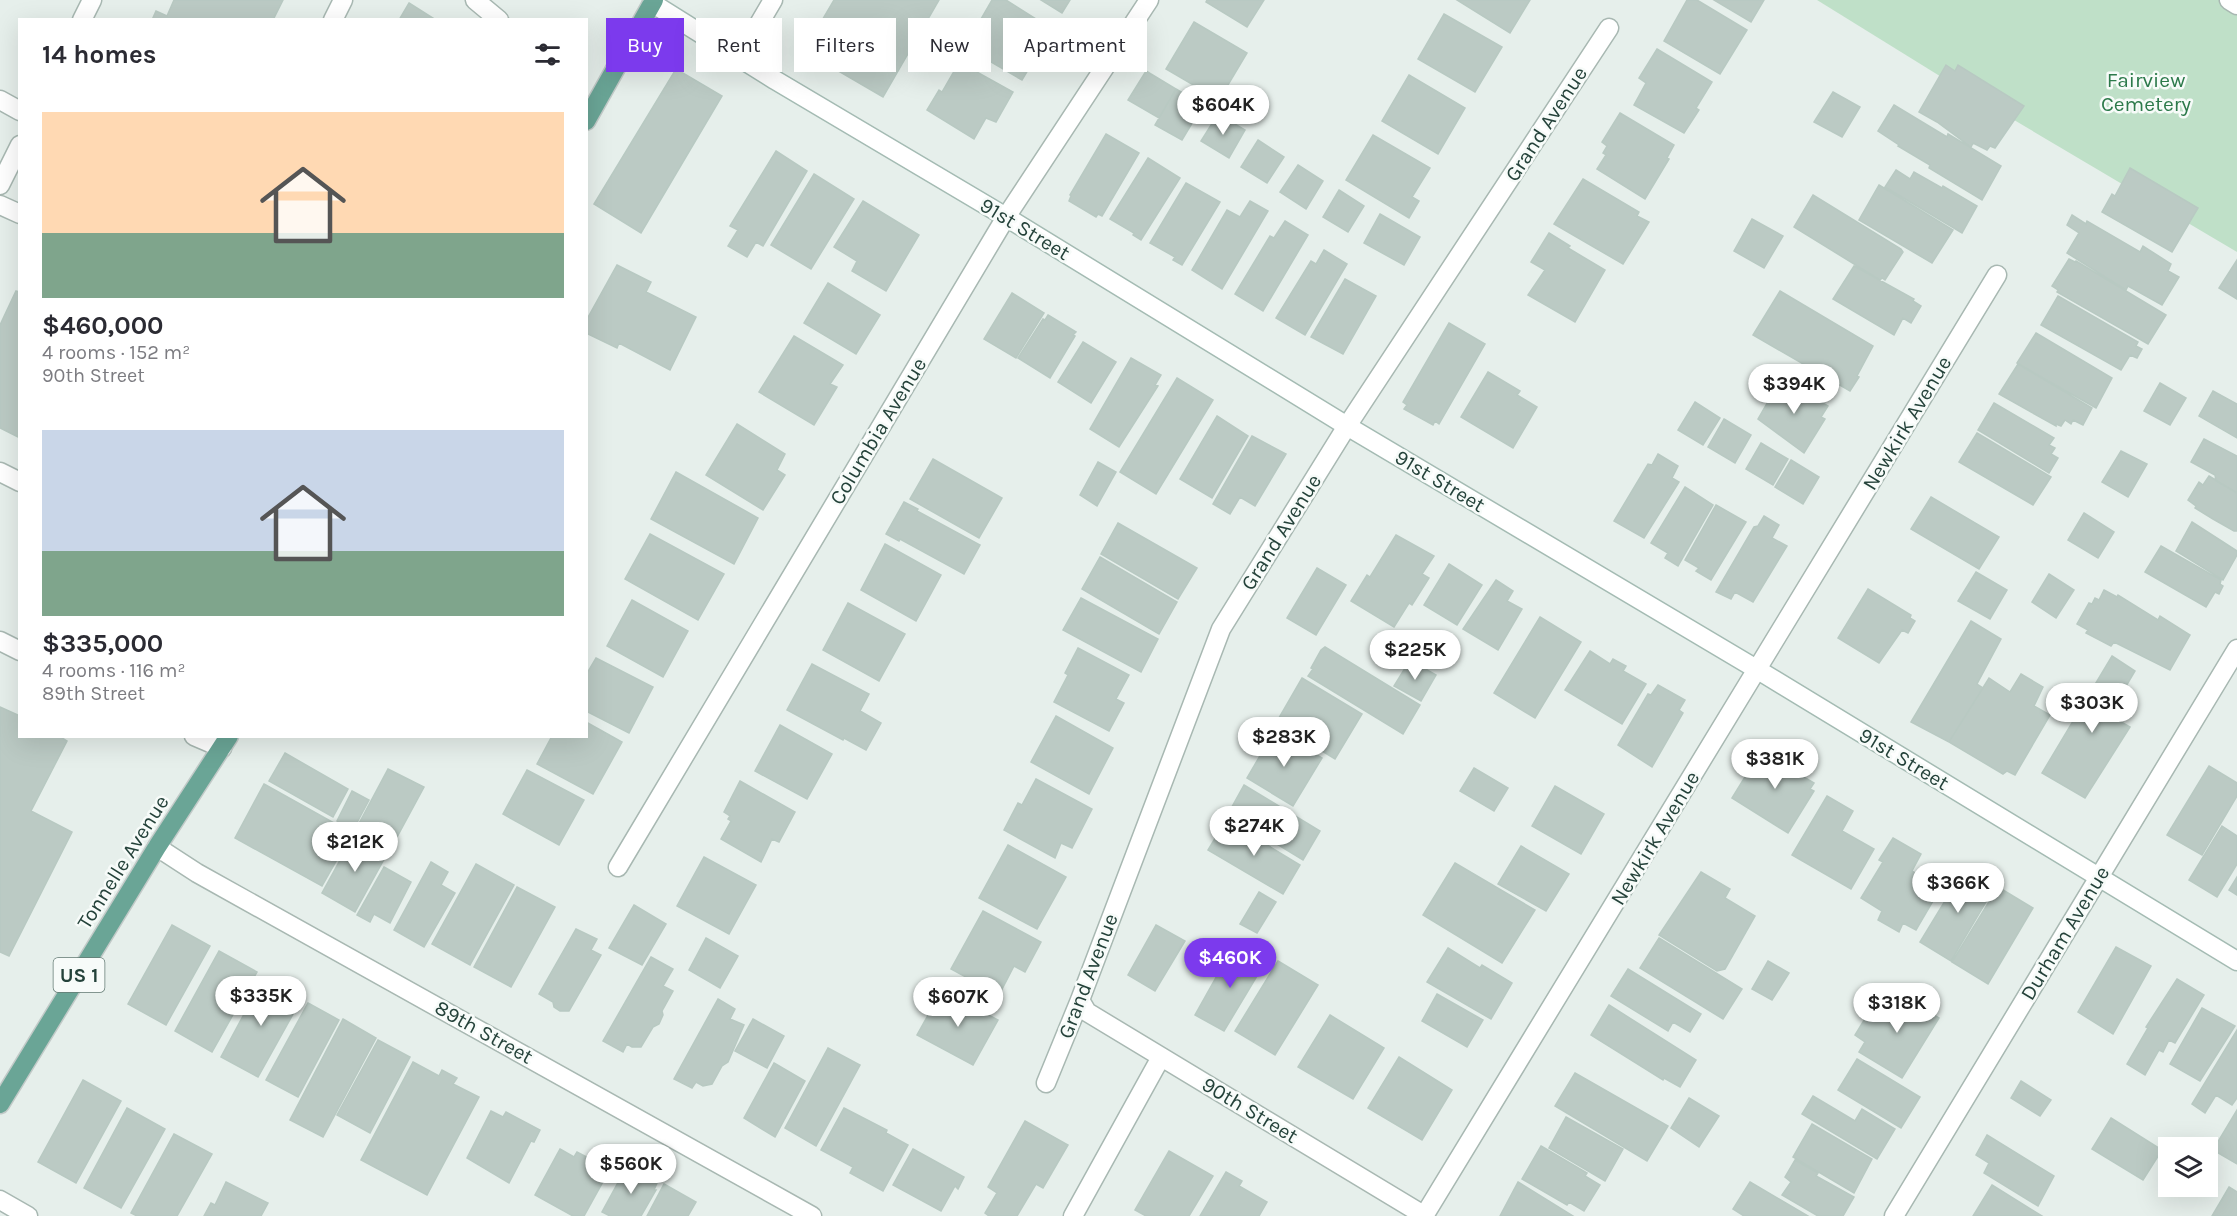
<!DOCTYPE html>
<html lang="en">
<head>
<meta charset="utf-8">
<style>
	body { margin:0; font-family:Karla,sans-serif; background:#f2f2f3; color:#2b2b33; height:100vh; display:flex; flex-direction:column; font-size:22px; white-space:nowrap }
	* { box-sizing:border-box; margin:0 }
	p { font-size:20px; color:#7c7c81 }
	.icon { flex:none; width:33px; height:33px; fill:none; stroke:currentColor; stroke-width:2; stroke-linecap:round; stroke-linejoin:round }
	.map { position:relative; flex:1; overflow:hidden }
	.panel { position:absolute; left:18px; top:18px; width:570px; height:720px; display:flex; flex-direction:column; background:#fff; border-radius:0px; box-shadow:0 6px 24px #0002 }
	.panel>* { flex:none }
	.hud { position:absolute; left:606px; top:18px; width:570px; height:54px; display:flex; gap:12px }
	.tools { position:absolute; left:2158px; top:1137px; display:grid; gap:12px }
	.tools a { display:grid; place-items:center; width:60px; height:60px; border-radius:0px; background:#fff; box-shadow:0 6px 24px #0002; font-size:30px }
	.price { position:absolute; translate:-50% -51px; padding:0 14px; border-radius:21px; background:#fff; color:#222; font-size:20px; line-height:39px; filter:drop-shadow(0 2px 3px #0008) }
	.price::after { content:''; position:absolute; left:50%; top:36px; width:18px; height:14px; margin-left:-9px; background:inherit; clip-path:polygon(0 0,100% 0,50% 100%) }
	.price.current { background:#7c3aed; color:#fff }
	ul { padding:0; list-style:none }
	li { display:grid; align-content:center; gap:12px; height:318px; padding:0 24px }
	li span { display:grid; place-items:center; height:186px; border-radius:0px; color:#555 }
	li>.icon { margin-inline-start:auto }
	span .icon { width:108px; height:108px; fill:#fffc; stroke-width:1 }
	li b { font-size:26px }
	h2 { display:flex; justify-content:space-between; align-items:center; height:72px; padding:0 24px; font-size:26px }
	.chip { padding:0 21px; border-radius:0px; background:#fff; box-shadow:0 6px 24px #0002; font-size:21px; line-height:54px }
	.chip.current { background:#7c3aed; color:#fff }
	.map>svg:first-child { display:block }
	.green { fill:#bfe0c8 }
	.building { fill:#bbcac4; stroke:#b8c9c2; stroke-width:1.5 }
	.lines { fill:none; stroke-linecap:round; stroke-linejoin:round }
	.lane-casing { stroke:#a8b8b2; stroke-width:21 }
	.street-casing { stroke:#a8b8b2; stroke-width:21 }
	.secondary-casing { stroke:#a4bbb3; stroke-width:21 }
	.primary-casing { stroke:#c2cac8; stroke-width:21 }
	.lane { stroke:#fff; stroke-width:18 }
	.street { stroke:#fff; stroke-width:18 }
	.secondary { stroke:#fff; stroke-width:18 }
	.primary { stroke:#6aa596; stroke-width:18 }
	.labels { text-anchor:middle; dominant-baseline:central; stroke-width:5; stroke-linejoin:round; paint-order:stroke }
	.shield { fill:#f7fbf9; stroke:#637a73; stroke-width:1.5 }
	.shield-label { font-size:20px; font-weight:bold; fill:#24423a }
	.park-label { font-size:21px; fill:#2d7a4b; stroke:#f7fbf9 }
	.street-label { font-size:21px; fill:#24423a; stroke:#f7fbf9 }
</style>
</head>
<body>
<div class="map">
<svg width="2237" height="1216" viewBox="0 0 2237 1216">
	<rect width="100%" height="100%" fill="#e6efeb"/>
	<path class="green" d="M1817 0H2237V252L1943 78Z"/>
	<path class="building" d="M174 0H283L273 20H152L156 11 167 16Z
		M834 0H939L883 97 804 51Z
		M992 0H1006L1044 24 1034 41 1036 42 1034 46 1040 50 1022 80 967 48 984 21 981 19Z
		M1041 0H1070L1062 13Z
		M1207 0H1264L1247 27 1206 2Z
		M1457 0H1530L1510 33Z
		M1687 0H1697L1747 30 1720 74 1664 41Z
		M1714 0H1764L1751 22Z
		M409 3 436 20H399Z
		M1444 14 1502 47 1475 92 1418 59Z
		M1194 22 1247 53 1219 100 1166 69Z
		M949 47 970 59 966 66 1013 92 996 122 986 118 974 139 927 110 939 90 942 92 957 66 942 58Z
		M1657 49 1712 82 1696 108 1699 110 1684 133 1634 105 1646 83 1639 78Z
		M1946 65 1955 71 1958 65 2024 106 1995 148 1990 146 1987 150 1973 143 1971 147 1937 122 1919 112Z
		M676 69 722 96 641 233 594 204Z
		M1146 71 1176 89 1159 118 1128 100Z
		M1409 75 1465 108 1438 154 1382 121Z
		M1176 89 1203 105 1182 140 1155 125Z
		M1833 92 1860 107 1842 137 1814 122Z
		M1894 105 1947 137 1948 134 2001 166 1982 200 1929 168 1930 165 1898 146 1899 145 1878 131Z
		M1620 113 1674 145 1667 158 1669 159 1645 199 1597 169 1606 155 1603 153 1607 146 1602 142Z
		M1218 114 1245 130 1229 158 1201 141Z
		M1106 134 1139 153 1102 216 1098 214 1096 217 1069 201 1071 196 1070 195Z
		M1373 135 1430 168 1412 197 1419 201 1409 218 1346 180Z
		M1258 140 1284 157 1267 183 1241 167Z
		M776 151 807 171 763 246 756 242 747 257 728 246 738 230 730 226Z
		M1148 158 1180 178 1141 240 1133 235 1134 233 1110 219Z
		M1298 165 1323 181 1306 209 1280 192Z
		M2130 168 2198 208 2172 252 2102 212 2112 194 2115 196Z
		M1896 170 1910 179 1914 172 1942 188 1943 186 1977 206 1962 233 1885 187Z
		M814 174 854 199 811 269 771 245Z
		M1583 179 1639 212 1637 216 1649 222 1623 264 1554 224Z
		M1186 183 1220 202 1182 265 1173 260 1175 257 1150 243Z
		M1879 185 1953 230 1932 263 1859 220Z
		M1339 190 1364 206 1348 232 1323 217Z
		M1813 195 1901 249 1903 252 1885 280 1882 278 1880 280 1794 227Z
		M863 201 919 235 886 291 852 271 857 261 834 247Z
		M1250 201 1268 211 1222 289 1192 270 1227 210 1240 217Z
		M1380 214 1420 237 1404 265 1364 243Z
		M2072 215 2086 224 2087 221 2140 252 2143 246 2171 264 2168 271 2179 277 2162 305 2128 286 2126 290 2067 253 2079 233 2067 225Z
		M1752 219 1783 236 1764 268 1734 251Z
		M1285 221 1308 235 1263 311 1235 294 1270 236 1274 238Z
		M1549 233 1570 246 1568 248 1605 270 1575 322 1528 295 1545 270 1531 262Z
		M1324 250 1347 264 1305 335 1276 318 1311 261 1316 264Z
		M2069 259 2075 262 2076 261 2166 315 2148 344 2057 292 2058 290 2052 286Z
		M2237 260V299L2219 288Z
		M617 265 651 282 646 292 696 317 670 370 619 343 617 348 586 333V321Z
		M1854 266 1914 299 1913 301 1921 306 1911 323 1903 318 1894 335 1833 299Z
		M1345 279 1376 296 1343 354 1311 337Z
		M828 283 880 315 856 354 804 323Z
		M16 291 20 292V438L0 428V325Z
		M1780 291 1873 346 1857 376 1859 377 1850 391 1753 335Z
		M1012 293 1044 313 1016 358 984 339Z
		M2058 296 2138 342 2136 346 2142 349 2137 358 2130 355 2121 370 2041 325Z
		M1048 315 1076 332 1073 335 1075 336 1050 378 1018 358 1043 319 1045 320Z
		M1449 323 1485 344 1439 424 1435 421 1433 425 1404 409 1407 405 1403 402Z
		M2036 333 2112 378 2096 408 2017 363Z
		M794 336 843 365 830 384 837 387 814 425 759 392Z
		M1083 342 1116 362 1091 403 1058 382Z
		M1131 358 1161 375 1155 385 1158 386 1119 447 1090 429Z
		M2018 364 2092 408 2083 425 2073 420 2071 424 2065 420 2061 426 2056 424V426L1999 394Z
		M1488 372 1520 391 1517 395 1537 407 1513 448 1461 417Z
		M1177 378 1213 400 1156 494 1120 472Z
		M1781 379 1828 406 1821 417 1825 419 1804 453 1758 419Z
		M2160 383 2186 398 2170 425 2144 411Z
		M2213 391 2237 404V438L2199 416Z
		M1695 402 1720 418 1703 445 1678 430Z
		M1994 403 2054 438 2049 445 2055 448 2051 454 2058 458 2049 473 1978 430Z
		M1217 416 1248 436 1212 498 1180 479Z
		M1724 419 1751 435 1735 463 1708 447Z
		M737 424 785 454 777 470 785 475 763 510 706 475Z
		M1977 433 2051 477 2033 505 1959 462Z
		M1252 436 1286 454 1255 506 1240 497 1230 514 1213 504Z
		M2204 439 2237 456V493L2216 481 2215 475 2191 462Z
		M1761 443 1788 459 1773 485 1746 469Z
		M2121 451 2147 464 2128 497 2102 482Z
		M1658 454 1678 466 1672 478 1679 482 1644 538 1614 521 1648 464 1652 465Z
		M933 459 1002 498 979 538 910 499Z
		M1791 460 1819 477 1803 504 1775 487Z
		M1098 462 1116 472 1097 506 1080 495Z
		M676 472 758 518 734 564 651 519Z
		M2209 476 2237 493V531H2234L2213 519 2195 508 2196 506 2188 500 2199 482 2203 485Z
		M1685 487 1713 505 1678 566 1665 558 1668 553 1651 543Z
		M1931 497 1999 537 1979 569 1911 529Z
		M904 502 918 509 917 511 980 545 964 574 900 539 899 541 886 534Z
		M1716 505 1746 522 1711 580 1696 571 1699 568 1685 560Z
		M2084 513 2114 532 2098 558 2068 540Z
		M1764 516 1779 525 1772 538 1787 546 1753 602 1735 592 1731 599 1716 592 1754 527 1758 526Z
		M2192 522 2237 551V555L2223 580 2176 551Z
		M1118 523 1197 568 1178 599 1101 554Z
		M650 534 724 574 698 620 625 579Z
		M1396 535 1434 556 1422 574 1429 578 1412 605 1409 603 1394 627 1351 601 1367 575 1370 577Z
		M885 544 941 575 916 621 861 590Z
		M2161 546 2221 580 2220 584 2223 586 2219 594 2215 592 2206 607 2145 572Z
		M1100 557 1177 602 1159 634 1082 589Z
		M1449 564 1482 585 1457 625 1424 605Z
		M1317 568 1346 585 1316 635 1287 618Z
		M1976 572 2007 590 1990 619 1958 601Z
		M2049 574 2074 590 2056 618 2032 602Z
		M1496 580 1513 591 1507 601 1522 609 1498 650 1463 629Z
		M1868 589 1911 615 1910 618 1915 621 1908 633 1902 630 1879 663 1838 638Z
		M2104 590 2117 597 2118 595 2158 620 2160 616 2190 635 2170 670 2114 642 2111 646 2086 633 2088 630 2077 624 2089 603 2092 604 2095 598 2099 600Z
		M1081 598 1158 639 1141 672 1063 630Z
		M632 600 688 631 663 677 607 646Z
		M848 603 905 634 879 681 823 650Z
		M1540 617 1581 642 1535 718 1494 693Z
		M1971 621 2001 639 1977 684 1983 688 1949 742 1911 722Z
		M1325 647 1420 705 1403 734 1308 676 1313 669 1311 668 1321 650Z
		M1078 648 1129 675 1116 699 1124 703 1109 731 1054 702 1068 675 1065 673Z
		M1590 651 1610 664 1613 659 1626 666 1623 671 1646 684 1622 724 1565 690Z
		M2112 656 2135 671 2109 715 2130 727 2085 798 2042 773Z
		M596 658 653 687 629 733 586 711V675Z
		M1410 660 1436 675 1421 701 1394 686Z
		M812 664 869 694 860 711 881 723 866 750 844 738 843 740 787 710Z
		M2021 674 2043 687 2034 706 2050 715 2015 775 2007 771 2003 774 1949 742 1989 678 2010 692Z
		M1302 678 1362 714 1335 759 1276 723Z
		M1658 685 1685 700 1679 710 1683 713 1652 767 1618 745 1648 694 1651 695Z
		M0 707 20 716V736H59L67 741 31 811 72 832 9 956 0 952Z
		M1056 716 1113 748 1089 794 1031 762Z
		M586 722 622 742 593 794 537 764 552 736H586Z
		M780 725 832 754 807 799 755 771Z
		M1275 730 1322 758 1293 806 1247 778Z
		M1764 746 1799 768 1797 773 1814 783 1810 789 1814 791 1788 833 1732 798Z
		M285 753 348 789 333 817 269 781Z
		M2209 766 2237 783V796L2202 855 2167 835Z
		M1474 768 1508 788 1494 811 1460 791Z
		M388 769 424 787 390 850 355 831Z
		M527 770 584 800 559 845 503 814Z
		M1036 779 1092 809 1072 848 1061 843 1055 858 1004 830 1018 803 1022 805Z
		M740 781 795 812 779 842 772 839 761 862 721 839 731 821 728 819 730 816 724 812Z
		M264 784 352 833 322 886 235 838Z
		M1244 785 1320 831 1303 860 1228 814Z
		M1555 786 1604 814 1581 854 1532 826Z
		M352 791 369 800 353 830 337 821Z
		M1827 796 1853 811 1842 831 1874 849 1851 889 1792 855Z
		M1226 820 1300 865 1283 894 1208 850Z
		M2222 826 2237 836V864L2217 897 2189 880Z
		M355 833 388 852 355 912 322 893Z
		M1893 838 1921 854 1912 871 1940 889 1916 930 1903 923 1899 932 1878 920 1882 911 1861 898 1883 862 1879 860Z
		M1008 845 1066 877 1037 929 979 898Z
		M1521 846 1569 874 1546 911 1498 884Z
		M704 857 756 885 729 934 677 906Z
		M431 862 448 872 441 885 455 893 424 947 394 930Z
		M1455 863 1535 910 1502 963 1423 915Z
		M476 864 514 885 470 965 432 944Z
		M384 867 411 882 390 923 374 914 370 922 357 915Z
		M1965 868 1996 885 1951 961 1920 942Z
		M1701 872 1730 889 1725 898 1755 916 1725 969 1717 971 1659 935Z
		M2237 877V895L2229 890Z
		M517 887 555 907 511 987 474 967Z
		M1998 887 2033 908 1988 984 1952 962Z
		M1259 892 1276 902 1257 933 1240 924Z
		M634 905 666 924 642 965 609 948Z
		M983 911 1041 942 1025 972 1014 966 999 995 951 969Z
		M172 925 210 946 166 1025 128 1004Z
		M1156 925 1185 941 1155 991 1128 975Z
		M576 929 597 939 591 950 601 955 569 1011H560L554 1007 553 1002 539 994Z
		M706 938 738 956 720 988 689 970Z
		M1659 938 1742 989 1723 1019 1640 968Z
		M1240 946 1266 961 1224 1031 1195 1015 1223 965 1226 968Z
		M2116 947 2151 966 2113 1034 2078 1012Z
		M1448 948 1480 968 1482 965 1512 983 1491 1019 1427 982Z
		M219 951 257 972 212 1052 175 1031Z
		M651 957 673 969 663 986 673 991 662 1011 663 1015 659 1024 653 1027 641 1047H632L627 1044 623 1052 603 1041Z
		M1278 961 1318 985 1275 1055 1235 1031Z
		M1768 961 1789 973 1772 1000 1752 989Z
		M1628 969 1701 1014 1690 1032 1673 1022 1668 1031 1611 996Z
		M264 977 302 998 258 1077 221 1057Z
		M2177 979 2204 995 2175 1043 2169 1040 2163 1052 2159 1050 2145 1075 2127 1064 2148 1028 2146 1027Z
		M942 990 998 1020 973 1065 917 1035Z
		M1895 991 1939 1018 1902 1078 1859 1052 1865 1042 1855 1035 1866 1017 1876 1022Z
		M1437 994 1483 1020 1467 1047 1422 1021Z
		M718 999 735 1009 730 1019 744 1025 728 1062 722 1066 712 1084 703 1086 696 1082 692 1088 674 1079Z
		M308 1003 339 1020 298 1097 266 1080Z
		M1609 1005 1696 1060 1680 1087 1664 1078 1663 1080 1591 1035Z
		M2202 1008 2235 1026 2200 1081 2170 1064Z
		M1330 1015 1384 1048 1353 1099 1298 1067Z
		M343 1019 376 1038 323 1137 290 1120Z
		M753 1019 784 1036 767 1068 735 1051Z
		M2237 1030V1098L2232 1105 2216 1095 2205 1113 2192 1104Z
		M378 1040 410 1057 370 1133 337 1115Z
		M828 1048 860 1065 816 1146 785 1128Z
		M1399 1057 1452 1090 1422 1140 1368 1108Z
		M1857 1059 1920 1097 1901 1128 1838 1090Z
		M413 1062 439 1076 442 1070 457 1078 453 1084 479 1097 427 1195 361 1160Z
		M774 1063 805 1081 775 1137 744 1118Z
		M1575 1073 1668 1126 1647 1161 1555 1106Z
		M83 1080 121 1101 76 1183 38 1162Z
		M2021 1081 2051 1100 2040 1116 2011 1098Z
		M1813 1096 1855 1121 1862 1109 1895 1129 1877 1159 1802 1114Z
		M1689 1098 1719 1116 1699 1147 1671 1128Z
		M127 1108 165 1129 121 1208 84 1188Z
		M844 1108 887 1130 886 1133 908 1145 883 1191 850 1173 853 1167 821 1150Z
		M2237 1110V1164L2213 1150Z
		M491 1111 503 1117 506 1112 540 1130 534 1142 531 1141 509 1183 467 1158Z
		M1566 1117 1623 1149 1605 1181 1549 1148Z
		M2111 1118 2162 1150 2143 1180 2092 1149Z
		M1025 1121 1068 1145 1043 1188 1036 1184 1017 1216H989L985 1213 997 1193 988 1187Z
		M1812 1124 1872 1159 1854 1193 1793 1157Z
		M174 1134 212 1154 177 1216H137L131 1213Z
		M1987 1135 2054 1176 2038 1206 1984 1173 1989 1163 1976 1155Z
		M1541 1146 1587 1173 1585 1176 1600 1185 1584 1211 1569 1202 1567 1205 1522 1179Z
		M560 1149 574 1157 577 1152 610 1169 584 1216H573L535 1195Z
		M913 1149 964 1177 958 1189 955 1186 941 1211 893 1185Z
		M1169 1151 1213 1176 1189 1216H1146L1135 1210Z
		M1795 1160 1818 1173 1816 1176 1854 1197 1843 1216H1818L1782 1195 1791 1182 1785 1177Z
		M627 1166 657 1183 654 1190H656L641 1216H610L602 1212Z
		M1226 1172 1242 1181 1239 1186 1267 1202 1259 1216H1200Z
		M226 1182 268 1203 261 1216H204L211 1203 215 1205Z
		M1518 1182 1573 1216H1500Z
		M1750 1182 1808 1216H1744L1733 1209Z
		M664 1184 696 1202 688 1216H647Z
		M1992 1185 2042 1216H1973Z
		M2229 1187 2237 1192V1216H2212Z"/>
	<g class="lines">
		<defs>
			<path id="lane" d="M475 0 499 20
				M2229 0 2237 5
				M82 20 92 0
				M333 20 343 0
				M739 58 773 0
				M0 100 20 111
				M0 185 20 145
				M0 205 20 214
				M0 472 20 482"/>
			<path id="street" d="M0 641 20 651
				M194 736 222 748
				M157 847 197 873 812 1216
				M618 867 1006 217 1149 0
				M1080 1000 1087 1012 1425 1216
				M1046 1083 1080 1000 1221 629 1347 426 1609 28
				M0 1200 28 1216
				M1073 1216 1161 1057
				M1424 1216 1997 275
				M1894 1216 2237 649"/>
			<path id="secondary" d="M652 3 775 80 1006 217 1347 426 1758 670 2237 961"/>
			<path id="primary" d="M586 121 654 0
				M0 1104 157 847 229 736"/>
		</defs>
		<use href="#lane" class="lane-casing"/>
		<use href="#street" class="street-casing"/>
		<use href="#secondary" class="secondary-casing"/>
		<use href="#primary" class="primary-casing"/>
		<use href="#lane" class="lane"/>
		<use href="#street" class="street"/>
		<use href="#secondary" class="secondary"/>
		<use href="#primary" class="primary"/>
	</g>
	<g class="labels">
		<rect class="shield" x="53.5" y="958" width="51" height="34" rx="4.5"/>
		<g class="shield-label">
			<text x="79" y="975">US 1</text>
		</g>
		<g class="park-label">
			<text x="2146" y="80">Fairview<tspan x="2146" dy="24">Cemetery</tspan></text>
		</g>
		<g class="street-label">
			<text transform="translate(1546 124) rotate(-57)">Grand Avenue</text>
			<text transform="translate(1025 229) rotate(31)">91st Street</text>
			<text transform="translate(1907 423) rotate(-59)">Newkirk Avenue</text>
			<text transform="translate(878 431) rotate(-59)">Columbia Avenue</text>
			<text transform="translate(1440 481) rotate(31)">91st Street</text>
			<text transform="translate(1281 532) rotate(-58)">Grand Avenue</text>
			<text transform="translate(1904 759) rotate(31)">91st Street</text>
			<text transform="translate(1655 838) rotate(-59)">Newkirk Avenue</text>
			<text transform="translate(123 862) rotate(-58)">Tonnelle Avenue</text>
			<text transform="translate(2065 933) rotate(-59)">Durham Avenue</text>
			<text transform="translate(1088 976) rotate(-69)">Grand Avenue</text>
			<text transform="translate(484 1032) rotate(29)">89th Street</text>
			<text transform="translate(1250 1110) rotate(31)">90th Street</text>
		</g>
	</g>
</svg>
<div class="tools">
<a><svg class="icon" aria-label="layers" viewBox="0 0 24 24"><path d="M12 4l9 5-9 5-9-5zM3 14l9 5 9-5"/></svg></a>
</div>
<b class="price" style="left:1223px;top:136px">$604K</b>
<b class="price" style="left:1794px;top:415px">$394K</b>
<b class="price" style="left:1415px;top:681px">$225K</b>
<b class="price" style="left:2092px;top:734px">$303K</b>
<b class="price" style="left:1284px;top:768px">$283K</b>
<b class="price" style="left:1775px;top:790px">$381K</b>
<b class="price" style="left:1254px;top:857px">$274K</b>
<b class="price" style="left:355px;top:873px">$212K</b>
<b class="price" style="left:1958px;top:914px">$366K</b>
<b class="price current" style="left:1230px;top:989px">$460K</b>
<b class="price" style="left:261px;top:1027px">$335K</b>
<b class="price" style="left:958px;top:1028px">$607K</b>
<b class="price" style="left:1897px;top:1034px">$318K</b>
<b class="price" style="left:631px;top:1195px">$560K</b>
<div class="hud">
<a class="chip current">Buy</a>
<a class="chip">Rent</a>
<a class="chip">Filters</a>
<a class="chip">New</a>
<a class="chip">Apartment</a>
</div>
<section class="panel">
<h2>14 homes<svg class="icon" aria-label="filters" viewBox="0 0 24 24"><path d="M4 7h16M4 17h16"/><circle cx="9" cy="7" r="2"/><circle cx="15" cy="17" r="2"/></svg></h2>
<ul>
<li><span style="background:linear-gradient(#ffd9b3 65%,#7fa58c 0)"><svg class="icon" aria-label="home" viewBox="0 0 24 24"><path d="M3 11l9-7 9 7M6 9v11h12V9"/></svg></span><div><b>$460,000</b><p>4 rooms · 152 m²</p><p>90th Street</p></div></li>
<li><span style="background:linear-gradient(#c9d6e8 65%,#7fa58c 0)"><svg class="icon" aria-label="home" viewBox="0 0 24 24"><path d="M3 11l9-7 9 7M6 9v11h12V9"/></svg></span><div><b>$335,000</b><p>4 rooms · 116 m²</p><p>89th Street</p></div></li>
</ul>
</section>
</div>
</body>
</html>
